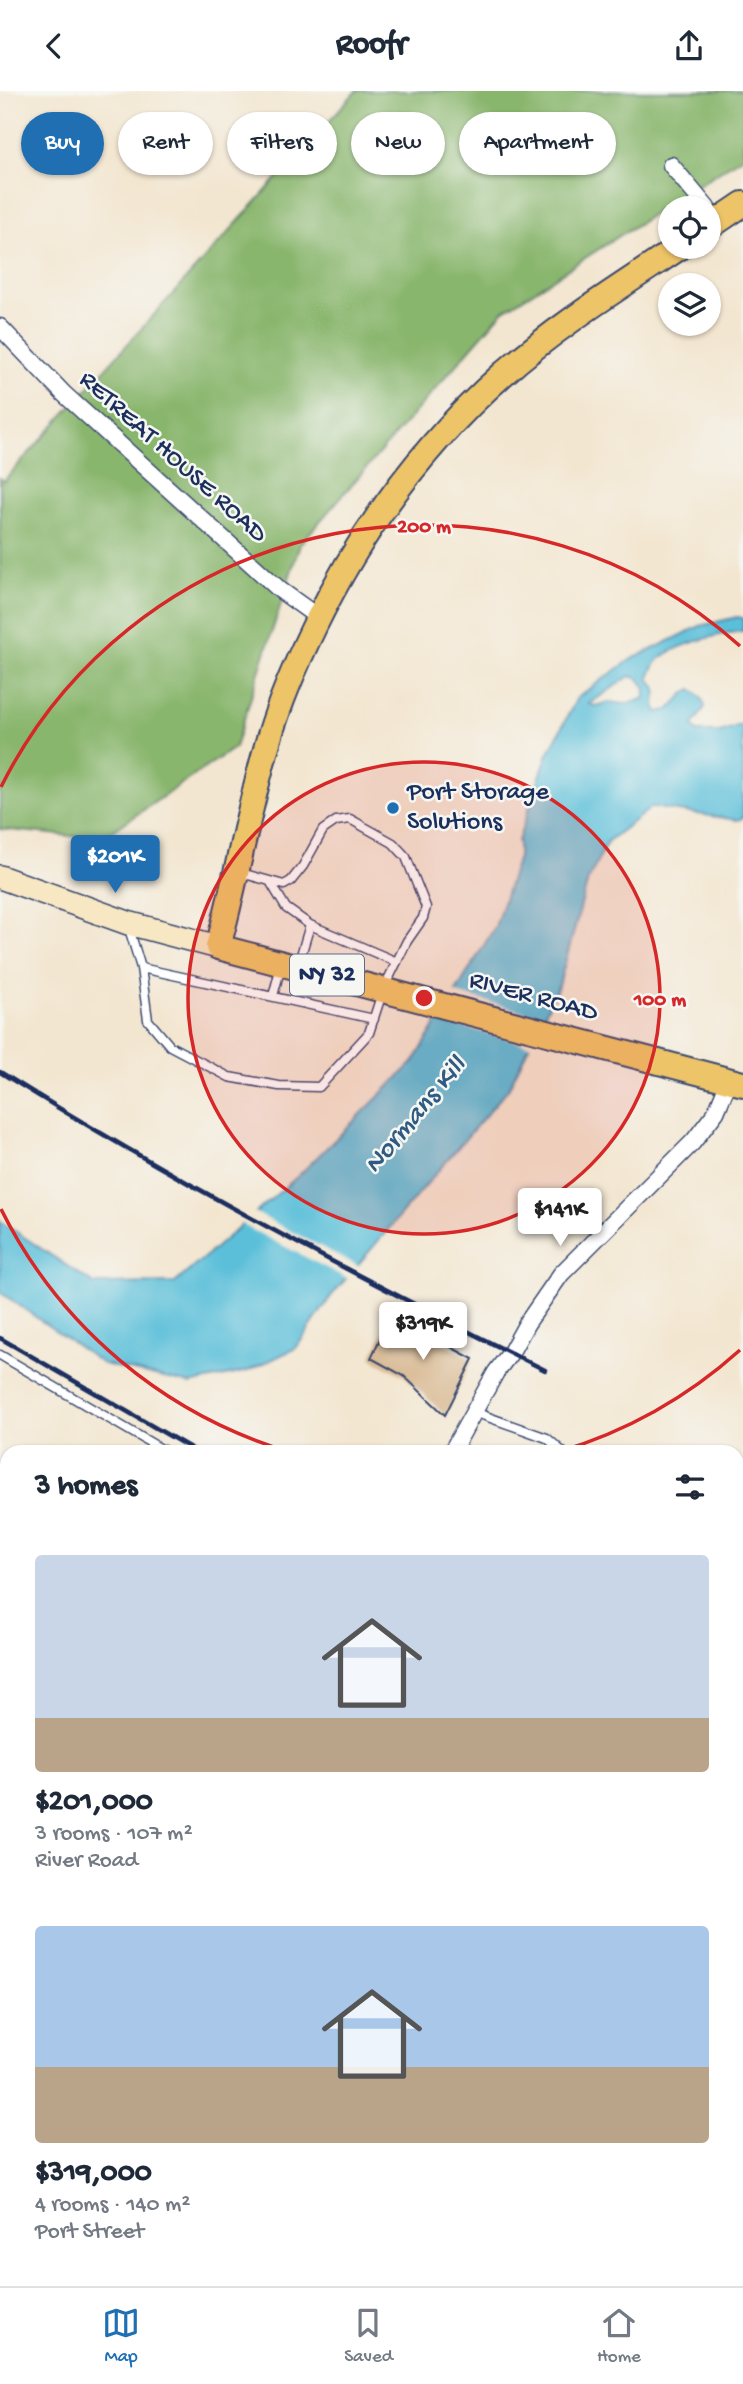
<!DOCTYPE html>
<html lang="en">
<head>
<meta charset="utf-8">
<style>
	body { margin:0; font-family:"Gochi Hand",sans-serif; background:#f6f6f7; color:#1f2937; height:100vh; display:flex; flex-direction:column; font-size:26px; white-space:nowrap }
	* { box-sizing:border-box; margin:0 }
	p { font-size:23px; color:#747a83 }
	.icon { flex:none; width:38px; height:38px; fill:none; stroke:currentColor; stroke-width:2; stroke-linecap:round; stroke-linejoin:round }
	.map { position:relative; flex:1; overflow:hidden }
	.drawer { position:absolute; left:0px; top:1354px; width:744px; height:842px; display:flex; flex-direction:column; background:#fff; border-radius:21px 21px 0 0; box-shadow:0 2px 5px #0004 }
	.drawer>* { flex:none }
	.guide { position:absolute; left:21px; top:21px; width:702px; height:63px; display:flex; gap:14px }
	.fabs { position:absolute; left:658px; top:105px; display:grid; gap:14px }
	.fabs a { display:grid; place-items:center; width:63px; height:63px; border-radius:50%; background:#fff; box-shadow:0 2px 5px #0004; font-size:35px }
	.price { position:absolute; translate:-50% -60px; padding:0 16px; border-radius:7px; background:#fff; color:#222; font-size:23px; line-height:46px; filter:drop-shadow(0 2px 4px #0008) }
	.price::after { content:''; position:absolute; left:50%; top:42px; width:21px; height:16px; margin-left:-10px; background:inherit; clip-path:polygon(0 0,100% 0,50% 100%) }
	.price.selected { background:#1f6fb2; color:#fff }
	ul { padding:0; list-style:none }
	li { display:grid; align-content:center; gap:14px; height:371px; padding:0 35px }
	li span { display:grid; place-items:center; height:217px; border-radius:7px; color:#555 }
	li>.icon { margin-inline-start:auto }
	span .icon { width:126px; height:126px; fill:#fffc; stroke-width:1 }
	li b { font-size:30px }
	h2 { display:flex; justify-content:space-between; align-items:center; height:84px; padding:0 35px; font-size:30px }
	.pill { padding:0 24px; border-radius:32px; background:#fff; box-shadow:0 2px 5px #0004; font-size:24px; line-height:63px }
	.pill.selected { background:#1f6fb2; color:#fff }
	header { display:flex; justify-content:space-between; align-items:center; height:91px; padding:0 35px; background:#fff; font-size:32px; font-weight:800 }
	.tabs { display:flex; justify-content:space-around; align-items:center; height:98px; border-top:2px solid #e0e1e3; background:#fff; font-size:19px; color:#747a83 }
	.tabs a { display:grid; justify-items:center; gap:4px }
	.tabs .selected { color:#1f6fb2 }
	.map>svg:first-child { display:block }
	.forest { fill:#89b66d; stroke:#527266; stroke-width:2 }
	.water { fill:#5bbfd9; stroke:#3b779c; stroke-width:2; fill-rule:evenodd }
	.pier { fill:#f3e6d0 }
	.building { fill:#d7b68d }
	.lines { fill:none; stroke-linecap:round; stroke-linejoin:round }
	.lane-casing { stroke:#3b4a6f; stroke-width:11 }
	.street-casing { stroke:#3b4a6f; stroke-width:19 }
	.secondary-casing { stroke:#3b4a6f; stroke-width:26 }
	.primary-casing { stroke:#3b4a6f; stroke-width:28 }
	.lane { stroke:#fff; stroke-width:8 }
	.street { stroke:#fff; stroke-width:16 }
	.secondary { stroke:#f8e7c3; stroke-width:23 }
	.primary { stroke:#eec469; stroke-width:24 }
	.rail { stroke:#1b2f5e; stroke-width:4.5 }
	.ring { fill:none; stroke:#d62828; stroke-width:3.5 }
	.poi-dot { fill:#1f6fb2; stroke:#f6f6f2; stroke-width:2.5 }
	.labels { text-anchor:middle; dominant-baseline:central; stroke-width:5; stroke-linejoin:round; paint-order:stroke }
	.shield { fill:#f6f6f2; stroke:#5d6b8a; stroke-width:2 }
	.shield-label { font-size:24px; font-weight:bold; fill:#1b2f5e }
	.street-label { font-size:26px; fill:#1b2f5e; stroke:#f6f6f2 }
	.poi-label { font-size:26px; fill:#1b2f5e; stroke:#f6f6f2; text-anchor:start }
	.water-label { font-size:28px; font-style:italic; fill:#2e5a83; stroke:#f6f6f2 }
	.centre { fill:#d62828; stroke:#f6f6f2; stroke-width:3.5 }
	.ring-label { font-size:21px; text-anchor:middle; font-weight:bold; fill:#d62828; stroke:#f6f6f2; stroke-width:5; stroke-linejoin:round; paint-order:stroke }
</style>
</head>
<body>
<header><svg class="icon" aria-label="back" viewBox="0 0 24 24"><path d="M15 5l-7 7 7 7"/></svg>Roofr<svg class="icon" aria-label="share" viewBox="0 0 24 24"><path d="M12 15V3M7 8l5-5 5 5M5 13v7h14v-7"/></svg></header>
<div class="map">
<svg width="743" height="2195" viewBox="0 0 743 2195">
	<rect width="100%" height="100%" fill="#f6f6f2"/>
	<filter id="ink" filterUnits="userSpaceOnUse"><feTurbulence type="fractalNoise" baseFrequency=".0143" numOctaves="2"/><feDisplacementMap in="SourceGraphic" scale="14" xChannelSelector="R" yChannelSelector="G"/><feConvolveMatrix kernelMatrix="1 2 1 2 8 2 1 2 1" color-interpolation-filters="sRGB"/></filter>
	<filter id="wash" filterUnits="userSpaceOnUse"><feTurbulence type="fractalNoise" baseFrequency=".00686" numOctaves="4" result="noise"/><feDisplacementMap in="SourceGraphic" scale="28" xChannelSelector="R" yChannelSelector="G"/><feGaussianBlur stdDeviation="1.57" result="paint"/><feColorMatrix in="noise" values="0 0 0 0 0 0 0 0 0 0 0 0 0 0 0 0 0 1.4 0 .05"/><feComposite in="paint" operator="in"/></filter>
	<g filter="url(#wash)">
		<rect width="100%" height="100%" fill="#f3e6d0"/>
		<path class="forest" d="M356 0H743V65L503 220 300 453 235 656 101 748 0 738V387L4 390Z"/>
		<path class="water" d="M737 526 743 527V540C723 542 668 555 656 572 653 576 651 582 649 587L657 599 655 614 658 621 669 619 686 601 692 598C699 603 703 608 705 616L693 634 697 641H720L743 633V727L737 729 652 716 608 750 588 789 559 894 508 998 332 1204 296 1257 248 1280 190 1293 103 1273 0 1201V1130L94 1193 175 1192 298 1085 413 972 495 836 518 766V750L547 665 577 607 630 569 700 535ZM630 585 639 588 646 597 644 608 625 613 609 611 595 615 589 613Z"/>
		<path class="pier" d="M452 901 547 927 533 955 436 928Z
			M252 1120 360 1176 350 1189 239 1132Z"/>
		<g id="blocks">
			<path class="building" d="M391 1224 473 1268 445 1324 404 1285 371 1267Z"/>
		</g>
	</g>
	<g filter="url(#ink)">
		<use href="#blocks" fill-opacity="0" stroke="#3b4a6f" stroke-width="2"/>
		<g class="lines">
			<defs>
				<path id="lane" d="M271 792 286 817 310 834
					M128 834 141 877 148 929 170 955 229 986 279 995 319 996 369 942 383 899 407 850 423 827 426 816 406 766 393 752 350 728 336 730 323 739 303 775 291 790 284 794 241 782
					M298 874 310 834 397 871
					M141 877 374 928
					M273 905 281 875
					M0 1264 168 1362
					M474 1321 547 1347 564 1362
					M0 1392 7 1387
					M737 1510 743 1516
					M0 1540 7 1549
					M0 1582 7 1576
					M7 1732 3 1734 7 1742
					M737 1750 743 1752
					M0 1788 7 1794
					M737 1796 743 1803
					M0 1880 7 1888
					M0 2072 7 2081
					M92 2189 102 2193
					M19 2195 27 2189"/>
				<path id="street" d="M671 74 707 117
					M0 236 64 303 280 499 319 527
					M451 1362 496 1281 511 1261 527 1232 561 1183 693 1051 716 1021 729 990"/>
				<path id="secondary" d="M0 786 128 832 218 856"/>
				<path id="primary" d="M709 136 743 113
					M680 156C620 196 557 235 503 283 422 355 361 439 314 536 297 571 281 607 270 644 249 714 237 786 218 856L743 993"/>
			</defs>
			<use href="#lane" class="lane-casing"/>
			<use href="#street" class="street-casing"/>
			<use href="#secondary" class="secondary-casing"/>
			<use href="#primary" class="primary-casing"/>
			<use href="#lane" class="lane"/>
			<use href="#street" class="street"/>
			<use href="#secondary" class="secondary"/>
			<use href="#primary" class="primary"/>
			<path class="rail" d="M0 981C176 1091 360 1187 545 1279
				M0 1247 199 1362
				M737 1666 743 1669
				M737 1679 743 1681
				M0 1975 7 1979
				M264 2195 265 2189
				M281 2195 285 2189"/>
		</g>
	</g>
	<circle cx="424" cy="907" r="236" fill="#d62828" fill-opacity=".12"/>
	<g class="ring">
		<circle cx="424" cy="907" r="236"/>
		<path d="M740 1259A473 473 0 0 1 558 1361M290 1361A473 473 0 0 1 1 1118M1 696A473 473 0 0 1 740 555"/>
	</g>
	<circle class="poi-dot" cx="393" cy="717" r="7"/>
	<g class="labels">
		<rect class="shield" x="290" y="863.5" width="74" height="41" rx="5"/>
		<g class="shield-label">
			<text x="327" y="884">NY 32</text>
		</g>
		<g class="street-label">
			<text transform="translate(172 367) rotate(42)">RETREAT HOUSE ROAD</text>
			<text transform="translate(533 907) rotate(15)">RIVER ROAD</text>
		</g>
		<g class="poi-label">
			<text x="407" y="702">Port Storage<tspan x="407" dy="30">Solutions</tspan></text>
		</g>
		<g class="water-label">
			<text transform="translate(416 1025) rotate(-50)">Normans Kill</text>
		</g>
	</g>
	<circle cx="424" cy="907" r="10" class="centre"/>
	<g class="ring-label">
		<text x="424" y="441">200 m</text>
		<text x="660" y="914">100 m</text>
	</g>
</svg>
<div class="fabs">
<a><svg class="icon" aria-label="locate" viewBox="0 0 24 24"><circle cx="12" cy="12" r="6"/><path d="M12 2v4M12 18v4M2 12h4M18 12h4"/></svg></a>
<a><svg class="icon" aria-label="layers" viewBox="0 0 24 24"><path d="M12 4l9 5-9 5-9-5zM3 14l9 5 9-5"/></svg></a>
</div>
<b class="price selected" style="left:115px;top:804px">$201K</b>
<b class="price" style="left:560px;top:1157px">$141K</b>
<b class="price" style="left:423px;top:1271px">$319K</b>
<div class="guide">
<a class="pill selected">Buy</a>
<a class="pill">Rent</a>
<a class="pill">Filters</a>
<a class="pill">New</a>
<a class="pill">Apartment</a>
</div>
<section class="drawer">
<h2>3 homes<svg class="icon" aria-label="filters" viewBox="0 0 24 24"><path d="M4 7h16M4 17h16"/><circle cx="9" cy="7" r="2"/><circle cx="15" cy="17" r="2"/></svg></h2>
<ul>
<li><span style="background:linear-gradient(#c9d6e8 75%,#b9a48a 0)"><svg class="icon" aria-label="home" viewBox="0 0 24 24"><path d="M3 11l9-7 9 7M6 9v11h12V9"/></svg></span><div><b>$201,000</b><p>3 rooms · 107 m²</p><p>River Road</p></div></li>
<li><span style="background:linear-gradient(#a9c7e8 65%,#b9a48a 0)"><svg class="icon" aria-label="home" viewBox="0 0 24 24"><path d="M3 11l9-7 9 7M6 9v11h12V9"/></svg></span><div><b>$319,000</b><p>4 rooms · 140 m²</p><p>Port Street</p></div></li>
</ul>
</section>
</div>
<nav class="tabs">
<a class="selected"><svg class="icon" aria-label="map" viewBox="0 0 24 24"><path d="M3 6l6-2 6 2 6-2v14l-6 2-6-2-6 2zM9 4v14M15 6v14"/></svg>Map</a>
<a><svg class="icon" aria-label="saved" viewBox="0 0 24 24"><path d="M7 4h10v16l-5-4-5 4z"/></svg>Saved</a>
<a><svg class="icon" aria-label="home" viewBox="0 0 24 24"><path d="M3 11l9-7 9 7M6 9v11h12V9"/></svg>Home</a>
</nav>
</body>
</html>
